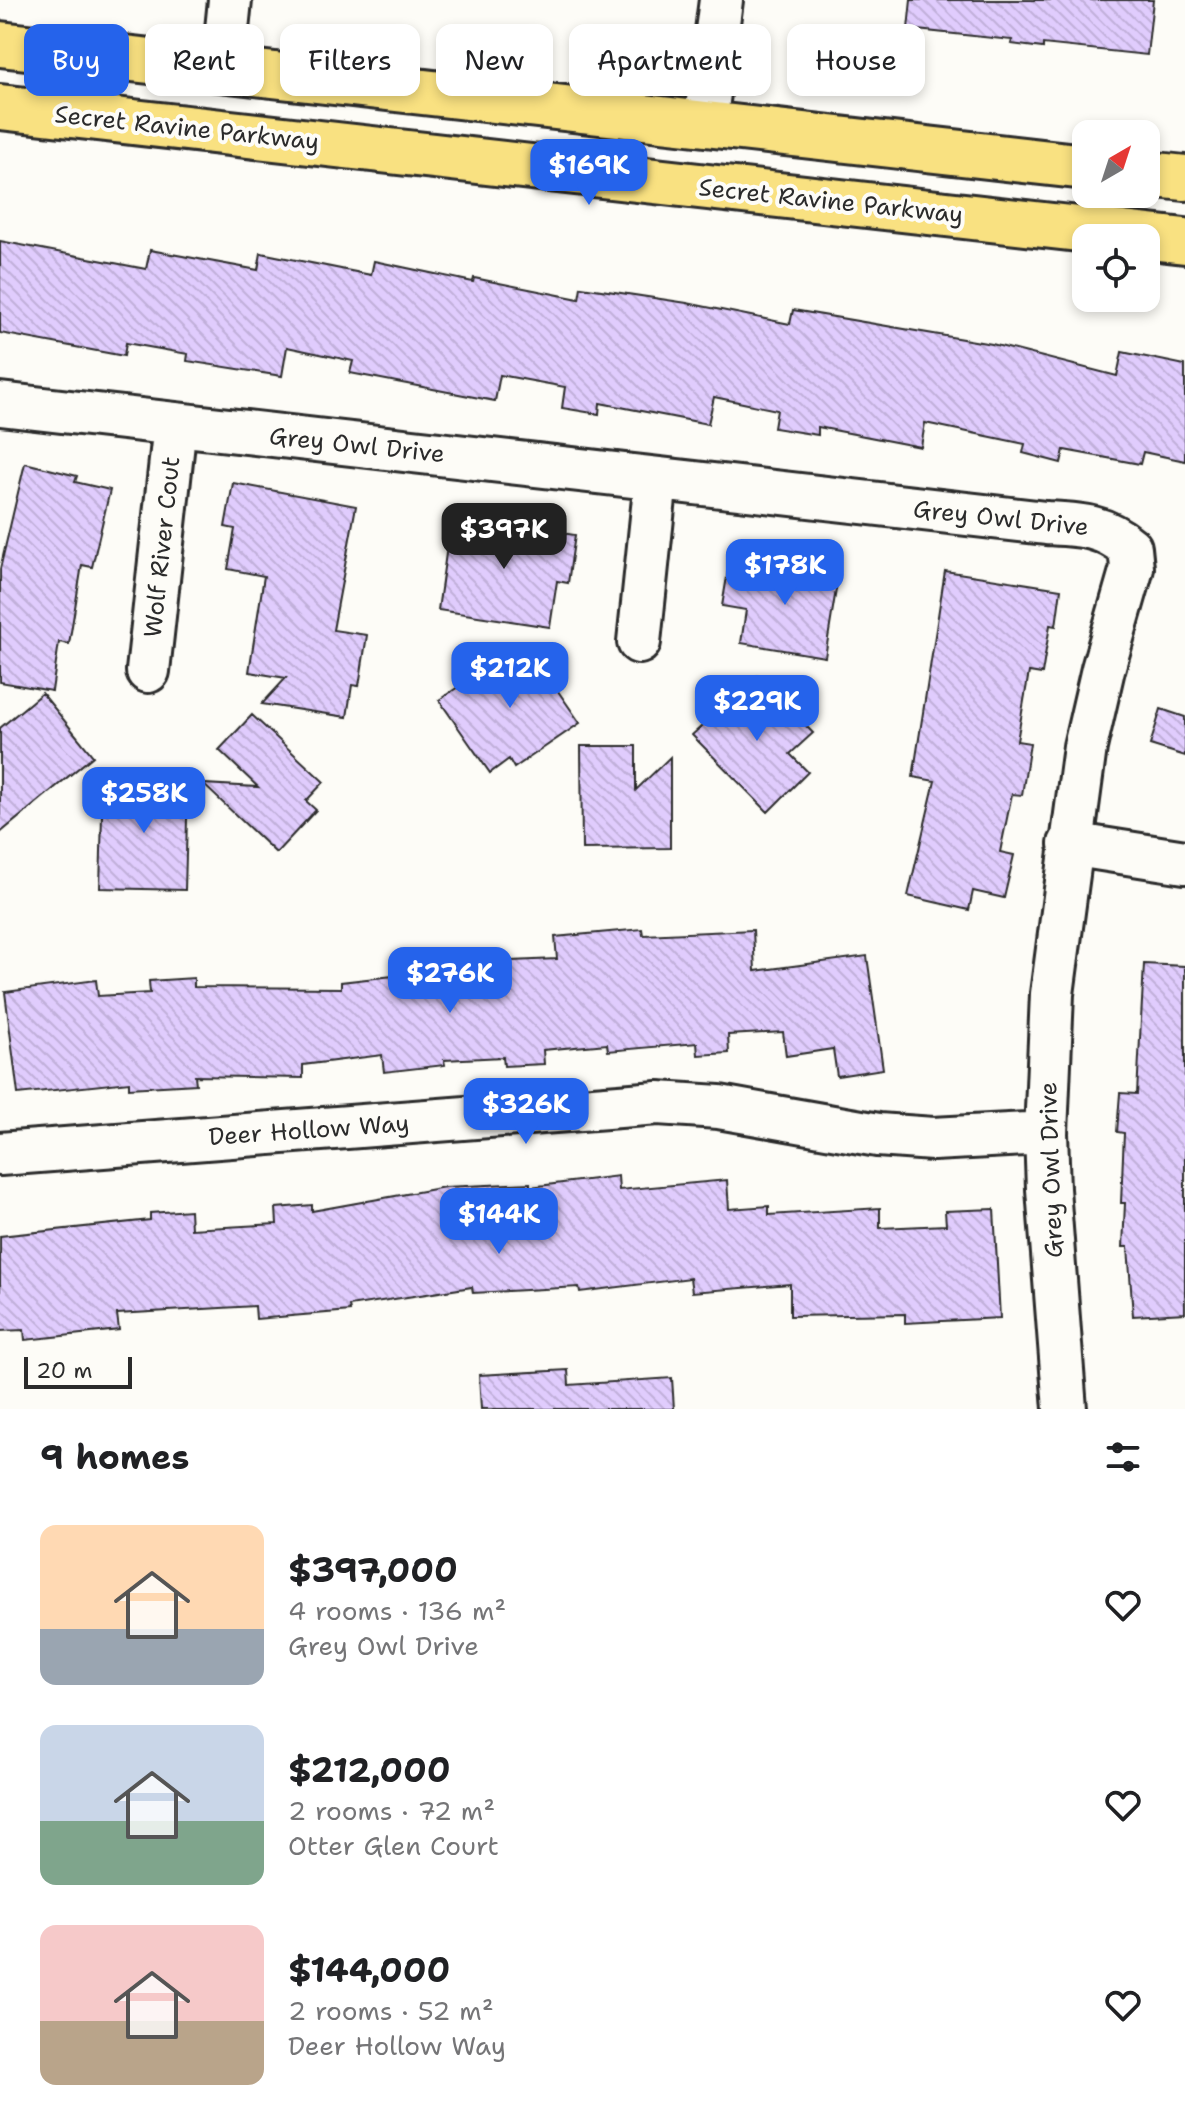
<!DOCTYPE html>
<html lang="en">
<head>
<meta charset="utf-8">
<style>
	body { margin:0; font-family:"Shantell Sans",sans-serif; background:#f2f2f2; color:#202124; height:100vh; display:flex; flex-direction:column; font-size:30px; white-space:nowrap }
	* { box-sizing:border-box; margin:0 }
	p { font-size:26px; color:#757577 }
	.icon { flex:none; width:44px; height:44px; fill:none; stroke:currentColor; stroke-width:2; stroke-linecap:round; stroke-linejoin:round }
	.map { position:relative; height:1409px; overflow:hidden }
	.details { display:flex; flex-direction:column; background:#fff; flex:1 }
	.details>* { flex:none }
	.hud { position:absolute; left:24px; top:24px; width:1138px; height:72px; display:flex; gap:16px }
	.needle { width:52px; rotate:39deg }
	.buttons { position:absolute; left:1072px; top:120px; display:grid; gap:16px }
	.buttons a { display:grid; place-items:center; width:88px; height:88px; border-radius:16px; background:#fff; box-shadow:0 4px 12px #0003; font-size:40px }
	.scale { position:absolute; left:24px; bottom:20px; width:108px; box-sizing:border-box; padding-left:8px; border:4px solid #2b2b2b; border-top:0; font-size:22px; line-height:28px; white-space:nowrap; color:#2b2b2b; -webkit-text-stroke:6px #fdfcf7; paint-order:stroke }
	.price { position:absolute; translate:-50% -68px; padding:0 18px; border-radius:16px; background:#2563eb; color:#fff; font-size:26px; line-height:52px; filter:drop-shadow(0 2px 4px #0008) }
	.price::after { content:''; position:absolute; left:50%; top:48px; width:24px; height:18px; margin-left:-12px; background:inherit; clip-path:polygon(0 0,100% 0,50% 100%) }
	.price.current { background:#222; color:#fff }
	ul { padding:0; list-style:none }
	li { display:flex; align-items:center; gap:24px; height:200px; padding:0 40px }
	li span { display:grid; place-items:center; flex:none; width:224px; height:160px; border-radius:16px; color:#555 }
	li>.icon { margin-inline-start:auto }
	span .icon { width:96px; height:96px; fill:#fffc; stroke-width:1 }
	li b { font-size:34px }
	h2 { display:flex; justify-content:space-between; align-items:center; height:96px; padding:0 40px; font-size:34px }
	.pill { padding:0 28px; border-radius:16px; background:#fff; box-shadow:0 4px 12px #0003; font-size:28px; line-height:72px }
	.pill.current { background:#2563eb; color:#fff }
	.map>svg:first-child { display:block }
	.building { fill:url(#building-back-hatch); stroke:#2b2b2b; stroke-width:2 }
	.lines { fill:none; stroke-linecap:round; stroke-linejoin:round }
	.minor-casing { stroke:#2b2b2b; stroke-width:48 }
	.major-casing { stroke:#2b2b2b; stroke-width:50 }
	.minor { stroke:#fdfcf7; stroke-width:42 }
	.major { stroke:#f9e181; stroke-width:44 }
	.labels { text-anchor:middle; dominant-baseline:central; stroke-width:8; stroke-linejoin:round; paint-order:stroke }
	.street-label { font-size:24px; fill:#2b2b2b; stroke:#fdfcf7 }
</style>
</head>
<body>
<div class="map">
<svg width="1185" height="1409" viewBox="0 0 1185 1409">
	<defs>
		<pattern id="building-back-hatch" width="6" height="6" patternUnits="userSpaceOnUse" patternTransform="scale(2)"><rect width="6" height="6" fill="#e0ccfd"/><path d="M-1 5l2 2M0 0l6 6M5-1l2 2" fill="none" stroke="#c0afd9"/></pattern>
	</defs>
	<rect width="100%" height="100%" fill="#fdfcf7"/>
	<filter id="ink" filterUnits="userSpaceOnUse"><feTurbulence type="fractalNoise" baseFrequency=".0125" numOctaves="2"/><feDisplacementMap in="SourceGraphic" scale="16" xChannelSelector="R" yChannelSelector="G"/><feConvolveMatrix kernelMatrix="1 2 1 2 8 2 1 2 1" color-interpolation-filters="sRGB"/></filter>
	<g filter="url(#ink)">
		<path class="building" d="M911 0H1153L1147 55 1043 44V48L1011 44 1012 40 908 29Z
			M0 241 146 269 150 250 258 270 261 253 371 275 374 261 473 282 474 278 579 299 581 287 687 303 790 324 793 310 992 344 1117 376 1122 352 1185 365V461L1143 452 1140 464 1064 450 1061 463 1023 453 1025 444 925 423 921 447 818 427V435L774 428 777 410 714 397 708 424 600 403 599 414 562 408 565 387 500 375 495 401 350 373 353 361 287 347 282 376 187 361 188 354 126 343 124 356 0 333Z
			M25 463 77 476 75 482 110 490 92 567 82 565 69 644 59 642 52 691 0 682V569Z
			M233 483 356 506 333 630 367 635 359 686 352 685 347 717 262 704 286 678 249 672 264 576 228 569 235 529 225 527Z
			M464 518 575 535 568 583 557 581 550 627 438 610 450 525 462 526Z
			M777 561 839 571 825 657 741 643 746 610 722 606 728 571 774 578Z
			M945 571 1061 589 1056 626 1050 625 1042 674 1029 672 1017 741 1030 743 1022 795 1012 794 1000 852 1014 855 1004 898 973 891 969 910 908 896 935 781 913 777Z
			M524 642 580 723 514 768 509 759 490 773 439 700Z
			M757 676 813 733 790 754 808 772 768 812 692 735Z
			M42 693 93 756 0 833V728Z
			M1161 709 1185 717V756L1150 745Z
			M252 715 324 782 306 801 316 810 276 853 203 784 258 787 219 750Z
			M581 746H636V790L670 757V848L582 849Z
			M103 778 188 784 185 890 100 888Z
			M642 929 643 935 753 930 755 971 867 956 883 1069 837 1076 833 1049 786 1056 783 1032 728 1035 729 1053 698 1055 697 1043 608 1051 607 1044 543 1050 544 1064 504 1066 503 1057 444 1060 445 1065 384 1072 382 1055 303 1065V1078L195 1076 196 1084 129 1088V1082L18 1094 5 992 96 980 98 996 150 993 149 981 194 978V987L341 988V982L446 970 445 964 557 959 555 937Z
			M1144 964 1185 966V1313L1133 1316 1128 1247H1123L1125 1203H1121L1124 1133 1117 1132 1120 1093 1137 1094Z
			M618 1176 619 1190 727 1180 729 1209 769 1206V1215L880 1208V1228L946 1225 945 1211 994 1209 1000 1318 905 1323V1314L790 1316V1284L692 1292 690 1278 580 1292 579 1287 473 1293 472 1287 349 1306 350 1311 256 1319 255 1306 117 1314 119 1330 25 1340 24 1330 0 1331V1236L150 1220V1213L190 1210 191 1229 277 1224 276 1208 312 1205V1211L445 1187 530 1183V1187Z
			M568 1370 569 1385 672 1378 674 1409H481L479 1375Z"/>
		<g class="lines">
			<defs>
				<path id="minor" d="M223 69 230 0
					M705 124 721 0
					M0 404 1046 523C1081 525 1103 525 1130 548L1132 568 1103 669 1085 747 1052 994 1046 1133 1048 1189 1065 1409
					M639 642 656 479
					M148 671 175 424
					M1070 844 1185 862
					M0 1154 658 1103 719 1107 878 1135 933 1139 1046 1133"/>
				<path id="major" d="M0 44 1086 167
					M0 107 1185 241
					M1146 174 1185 178"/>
			</defs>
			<use href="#minor" class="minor-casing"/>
			<use href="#major" class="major-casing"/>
			<use href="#minor" class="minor"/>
			<use href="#major" class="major"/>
		</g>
	</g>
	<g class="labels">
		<g class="street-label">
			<text transform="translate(187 128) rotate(6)">Secret Ravine Parkway</text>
			<text transform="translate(831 201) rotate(6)">Secret Ravine Parkway</text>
			<text transform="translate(357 445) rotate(6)">Grey Owl Drive</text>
			<text transform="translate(1001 518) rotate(6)">Grey Owl Drive</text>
			<text transform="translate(162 547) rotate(-84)">Wolf River Cout</text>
			<text transform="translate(309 1130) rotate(-4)">Deer Hollow Way</text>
			<text transform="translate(1051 1170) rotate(-92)">Grey Owl Drive</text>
		</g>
	</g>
</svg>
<div class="buttons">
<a><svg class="needle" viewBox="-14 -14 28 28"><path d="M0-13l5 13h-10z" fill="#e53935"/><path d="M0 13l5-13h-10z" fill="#757577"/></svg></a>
<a><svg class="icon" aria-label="locate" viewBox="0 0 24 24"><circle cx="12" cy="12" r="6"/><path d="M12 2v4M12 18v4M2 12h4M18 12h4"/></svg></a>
</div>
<div class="scale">20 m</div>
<b class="price" style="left:589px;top:207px">$169K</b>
<b class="price current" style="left:504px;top:571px">$397K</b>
<b class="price" style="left:785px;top:607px">$178K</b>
<b class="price" style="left:510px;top:710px">$212K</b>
<b class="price" style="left:757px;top:743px">$229K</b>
<b class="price" style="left:144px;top:835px">$258K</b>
<b class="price" style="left:450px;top:1015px">$276K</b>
<b class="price" style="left:526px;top:1146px">$326K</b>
<b class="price" style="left:499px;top:1256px">$144K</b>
<div class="hud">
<a class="pill current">Buy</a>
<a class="pill">Rent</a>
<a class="pill">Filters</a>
<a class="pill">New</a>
<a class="pill">Apartment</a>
<a class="pill">House</a>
</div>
</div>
<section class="details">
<h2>9 homes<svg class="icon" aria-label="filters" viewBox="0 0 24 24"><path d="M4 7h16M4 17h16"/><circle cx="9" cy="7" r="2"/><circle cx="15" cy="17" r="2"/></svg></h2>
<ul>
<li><span style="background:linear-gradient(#ffd9b3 65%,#9aa5b1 0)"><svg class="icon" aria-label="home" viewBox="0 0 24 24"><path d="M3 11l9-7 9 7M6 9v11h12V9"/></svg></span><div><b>$397,000</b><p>4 rooms · 136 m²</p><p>Grey Owl Drive</p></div><svg class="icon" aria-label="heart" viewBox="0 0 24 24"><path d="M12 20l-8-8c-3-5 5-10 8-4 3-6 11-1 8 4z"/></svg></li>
<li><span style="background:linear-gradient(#c9d6e8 60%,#7fa58c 0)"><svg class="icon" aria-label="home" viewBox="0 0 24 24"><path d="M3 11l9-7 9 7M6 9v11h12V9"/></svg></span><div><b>$212,000</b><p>2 rooms · 72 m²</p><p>Otter Glen Court</p></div><svg class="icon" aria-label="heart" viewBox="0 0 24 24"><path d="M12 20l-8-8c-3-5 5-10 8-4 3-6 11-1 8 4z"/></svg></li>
<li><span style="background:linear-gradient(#f6c9c9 60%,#b9a48a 0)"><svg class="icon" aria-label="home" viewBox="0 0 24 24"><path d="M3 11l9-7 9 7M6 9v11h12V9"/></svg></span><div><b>$144,000</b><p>2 rooms · 52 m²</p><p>Deer Hollow Way</p></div><svg class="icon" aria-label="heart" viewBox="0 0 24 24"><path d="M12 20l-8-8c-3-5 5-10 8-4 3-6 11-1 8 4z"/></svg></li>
</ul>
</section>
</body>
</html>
